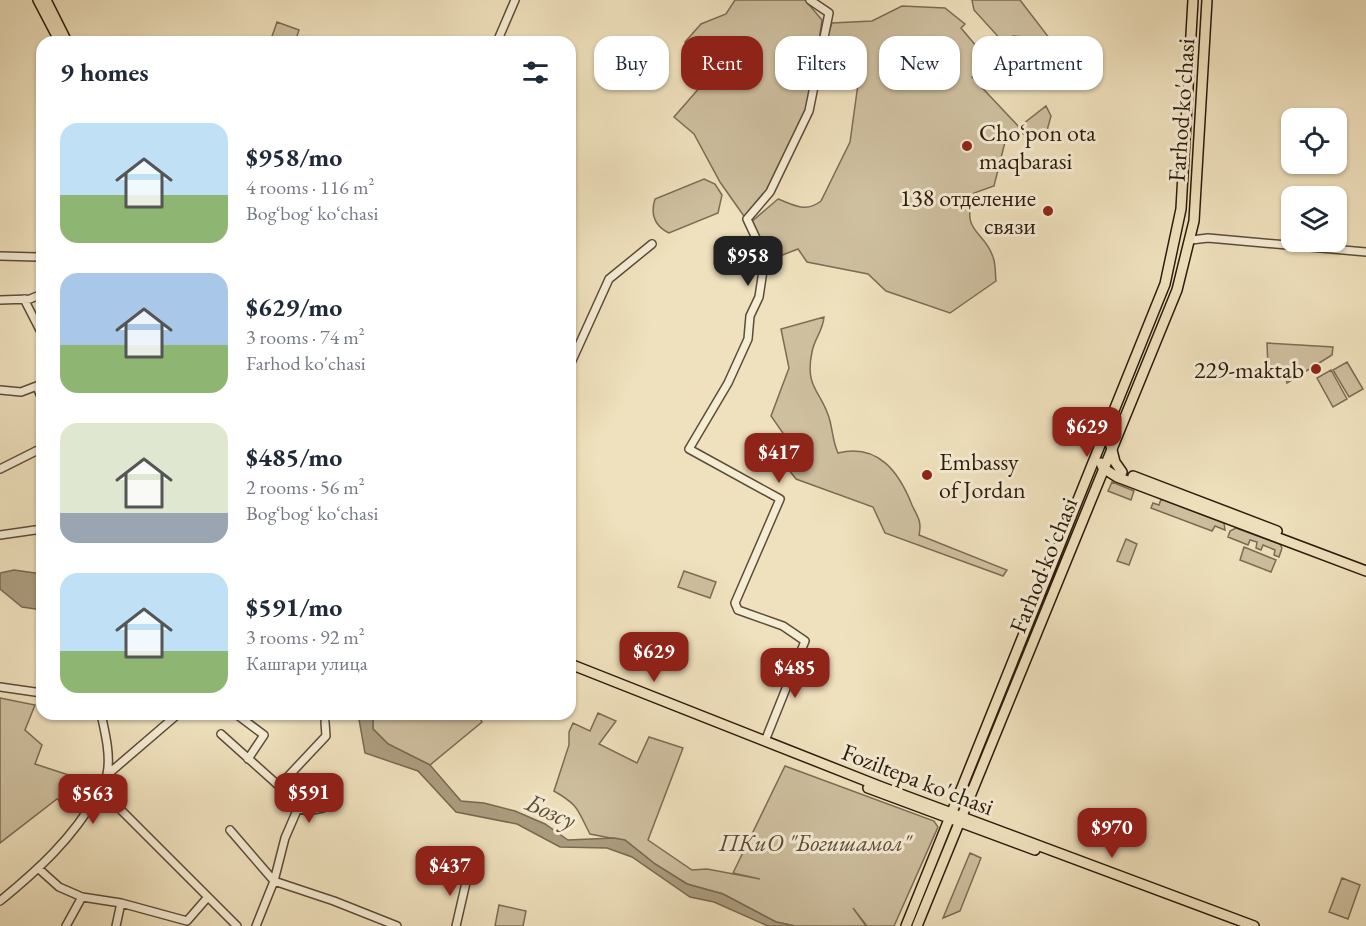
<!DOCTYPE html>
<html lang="en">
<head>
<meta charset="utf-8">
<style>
	body { margin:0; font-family:"EB Garamond",serif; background:#f2f2f3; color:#1f2937; height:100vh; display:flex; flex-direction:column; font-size:22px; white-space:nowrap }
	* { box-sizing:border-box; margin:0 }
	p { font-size:20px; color:#747a83 }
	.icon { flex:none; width:33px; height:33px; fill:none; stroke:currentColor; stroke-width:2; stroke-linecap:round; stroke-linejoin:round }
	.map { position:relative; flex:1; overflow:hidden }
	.sheet { position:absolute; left:36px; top:36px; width:540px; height:684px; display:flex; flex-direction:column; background:#fff; border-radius:18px; box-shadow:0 2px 4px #0004 }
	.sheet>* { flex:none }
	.banner { position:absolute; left:594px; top:36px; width:570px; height:54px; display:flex; gap:12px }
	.controls { position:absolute; left:1281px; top:108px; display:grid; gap:12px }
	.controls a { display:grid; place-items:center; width:66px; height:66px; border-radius:12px; background:#fff; box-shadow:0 2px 4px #0004; font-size:30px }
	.price { position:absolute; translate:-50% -51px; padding:0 14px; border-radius:12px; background:#8f2418; color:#fff; font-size:20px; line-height:39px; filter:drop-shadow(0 2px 3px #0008) }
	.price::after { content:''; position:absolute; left:50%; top:36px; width:18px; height:14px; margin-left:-9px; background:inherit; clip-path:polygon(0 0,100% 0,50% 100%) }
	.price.active { background:#222; color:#fff }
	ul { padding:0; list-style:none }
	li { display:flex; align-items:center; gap:18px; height:150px; padding:0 24px }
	li span { display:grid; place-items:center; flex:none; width:168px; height:120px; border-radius:18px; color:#555 }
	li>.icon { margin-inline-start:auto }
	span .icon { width:72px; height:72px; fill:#fffc; stroke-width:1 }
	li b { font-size:26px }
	h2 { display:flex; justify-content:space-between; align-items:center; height:72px; padding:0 24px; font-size:26px }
	.tag { padding:0 21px; border-radius:18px; background:#fff; box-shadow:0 2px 4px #0004; font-size:21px; line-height:54px }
	.tag.active { background:#8f2418; color:#fff }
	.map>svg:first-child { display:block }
	.green { fill:#cebf9f; stroke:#7c6c55; stroke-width:1.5 }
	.water { fill:#ac9d80; stroke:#786951; stroke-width:1.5 }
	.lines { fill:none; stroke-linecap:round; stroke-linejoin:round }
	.minor-casing { stroke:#5c4c38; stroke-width:10 }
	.major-casing { stroke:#2b1a0b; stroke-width:12 }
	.minor { stroke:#f5ecd4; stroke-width:7 }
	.major { stroke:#efe1bd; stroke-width:9 }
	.poi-dot { fill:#8f2418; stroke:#f5ecd4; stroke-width:2 }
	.labels { text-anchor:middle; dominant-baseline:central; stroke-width:6; stroke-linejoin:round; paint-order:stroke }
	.street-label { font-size:24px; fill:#2b1a0b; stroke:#f5ecd4 }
	.poi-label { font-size:24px; fill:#2b1a0b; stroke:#f5ecd4; text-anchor:start }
	.park-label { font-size:24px; font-style:italic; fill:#5c4c37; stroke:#f5ecd4 }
	.water-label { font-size:26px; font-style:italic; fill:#5f4e3a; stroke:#f5ecd4 }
</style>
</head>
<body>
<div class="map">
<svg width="1366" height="926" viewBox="0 0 1366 926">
	<rect width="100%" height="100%" fill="#efe1bd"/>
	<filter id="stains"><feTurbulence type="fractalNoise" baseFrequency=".00333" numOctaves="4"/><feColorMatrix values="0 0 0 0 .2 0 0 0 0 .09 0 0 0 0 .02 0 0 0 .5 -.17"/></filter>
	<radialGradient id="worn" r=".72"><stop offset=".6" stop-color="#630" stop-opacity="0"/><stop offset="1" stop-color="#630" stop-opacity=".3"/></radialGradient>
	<path class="green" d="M735 0H805L822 20 809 109 773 192 746 219 720 182 694 134 674 117 715 70 685 42 701 24 726 14Z
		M972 0H1020L1050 39 1013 36 1012 52 974 10Z
		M902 6 945 8 965 24 961 28 988 60 972 77 1019 127 1046 106 1051 116 1046 134H1007L994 186 974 193C960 234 984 229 993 257 996 264 995 274 996 281L950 313 886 291 868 274 807 262 798 249 772 259 749 224 778 199C794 205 806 213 821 201L850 142 858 84 822 72 827 35 832 23 872 21Z
		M277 22 299 30 295 42H270Z
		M704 179 715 184 722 195 718 213 669 233C655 226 650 215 655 199Z
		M824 317C823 331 814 339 812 352 804 389 823 392 830 421 833 433 833 442 838 453 878 443 899 472 912 505 918 518 922 521 919 535L1007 570 1003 576 885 533 873 507 796 479 789 470 794 449 771 416 789 368 781 329Z
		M1267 343 1333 347 1332 355 1287 383 1283 367 1268 368Z
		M1347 362 1363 389 1349 397 1333 370Z
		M1331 370 1347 399 1333 407 1317 378Z
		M1112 482 1134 491 1131 500 1108 491Z
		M1161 499 1224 523 1225 530 1215 526 1212 531 1151 508 1153 503 1159 505Z
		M1236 528 1280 544 1282 548 1279 557 1274 555 1275 550 1263 545 1261 550 1256 548 1257 542 1250 540 1248 545 1228 537 1230 531Z
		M1126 539 1137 544 1129 565 1117 561Z
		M1244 547 1276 560 1271 572 1240 560Z
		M684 571 716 582 710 598 678 587Z
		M0 698 35 705 25 730 42 745 35 764 90 782 75 812 57 799 0 843Z
		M598 713 616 721 599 744 637 763 649 737 683 748 648 840 692 870 707 869 760 879 733 873 785 766 934 821 938 827 894 926H867L853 908 866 926H795L776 922 723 894 687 884 655 864 626 841 590 834C577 810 580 806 554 791L569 745V732L573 723 590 731Z
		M373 714H478L482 722 430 765 388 744 373 729Z
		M970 853 981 858 960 911 943 918Z
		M1342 878 1360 885 1348 919 1329 912Z
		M499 905 526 911 523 926H495Z"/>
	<path class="water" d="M14 570 42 574V610L22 607 0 589V573Z
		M358 714H373V729L388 744 430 765 461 801 484 803 515 811 545 824 568 840 614 838 625 840 655 864 687 884 723 894 776 922 795 926H768L714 902 690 897 632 857 607 848 560 847 517 824 456 812 418 771 365 753Z"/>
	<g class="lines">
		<defs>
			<path id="minor" d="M497 42 515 0
				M1191 240 1208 238 1366 252
				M0 256 37 257 42 259
				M24 299 42 334
				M0 300 30 299 42 294
				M570 365 609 279 652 244
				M37 387 42 399
				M0 390 21 392 42 384
				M0 469 42 448
				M0 535 42 529
				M0 687 42 693
				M236 714 264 735 248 759
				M221 734 279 786 298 808 285 838 274 881 256 926
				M765 741 805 641 783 626 738 610 735 603 780 499 689 449 728 383 748 339 750 316 759 297 764 264 763 253 747 219 770 192 809 111 829 13 810 0
				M107 775 178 714
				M279 786 326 736 325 722
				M100 789 237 926
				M298 808 307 811 323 808
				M230 830 274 881 334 901 397 926
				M39 869 59 887 82 897 121 903 187 921 207 898
				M0 901C38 870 73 838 97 795 100 789 106 781 107 774 111 756 105 732 101 714
				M66 926 82 897
				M116 926 121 903
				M456 926 468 874"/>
			<path id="major" d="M38 0 60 42
				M46 0 67 42
				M1111 446 1115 462 1122 472
				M1101 463 1103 468 1117 477 1366 571
				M1133 476 1277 531
				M570 664 879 786 1254 926
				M868 788 1035 850
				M906 926 1165 284 1181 209 1193 0
				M917 926 1177 290 1194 221 1207 0"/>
		</defs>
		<use href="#minor" class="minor-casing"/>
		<use href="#major" class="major-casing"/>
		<use href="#minor" class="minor"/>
		<use href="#major" class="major"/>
	</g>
	<g class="poi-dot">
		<circle cx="967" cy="146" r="6"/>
		<circle cx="1048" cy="211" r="6"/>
		<circle cx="1316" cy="369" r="6"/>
		<circle cx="927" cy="475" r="6"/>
	</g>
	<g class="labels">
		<g class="street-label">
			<text transform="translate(1181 110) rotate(-86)">Farhod ko'chasi</text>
			<text transform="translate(1043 565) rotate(-68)">Farhod ko'chasi</text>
			<text transform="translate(918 779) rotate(21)">Foziltepa ko'chasi</text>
		</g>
		<g class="poi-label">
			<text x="979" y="132">Choʻpon ota<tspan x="979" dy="28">maqbarasi</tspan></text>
			<text x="1036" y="197" text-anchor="end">138 отделение<tspan x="1036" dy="28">связи</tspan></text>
			<text x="1304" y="369" text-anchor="end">229-maktab</text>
			<text x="939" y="461">Embassy<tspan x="939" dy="28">of Jordan</tspan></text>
		</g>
		<g class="park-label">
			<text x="815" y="842">ПКиО "Богишамол"</text>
		</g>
		<g class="water-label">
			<text transform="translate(551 811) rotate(24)">Бозсу</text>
		</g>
	</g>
	<rect width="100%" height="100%" filter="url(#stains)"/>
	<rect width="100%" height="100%" fill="url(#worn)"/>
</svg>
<div class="controls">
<a><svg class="icon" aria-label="locate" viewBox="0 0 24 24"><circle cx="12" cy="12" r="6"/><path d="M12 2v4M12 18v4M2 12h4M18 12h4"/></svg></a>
<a><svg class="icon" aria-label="layers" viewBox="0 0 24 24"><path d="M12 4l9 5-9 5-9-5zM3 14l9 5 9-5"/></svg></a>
</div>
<b class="price active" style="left:748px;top:287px">$958</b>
<b class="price" style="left:1087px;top:458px">$629</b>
<b class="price" style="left:779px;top:484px">$417</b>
<b class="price" style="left:654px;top:683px">$629</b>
<b class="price" style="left:795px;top:699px">$485</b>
<b class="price" style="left:309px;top:824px">$591</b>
<b class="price" style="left:93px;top:825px">$563</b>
<b class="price" style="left:1112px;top:859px">$970</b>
<b class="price" style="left:450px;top:897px">$437</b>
<div class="banner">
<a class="tag">Buy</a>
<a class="tag active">Rent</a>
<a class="tag">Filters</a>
<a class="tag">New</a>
<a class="tag">Apartment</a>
</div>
<section class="sheet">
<h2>9 homes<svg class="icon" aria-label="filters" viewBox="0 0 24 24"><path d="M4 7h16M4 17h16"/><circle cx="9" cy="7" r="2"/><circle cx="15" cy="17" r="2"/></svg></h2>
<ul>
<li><span style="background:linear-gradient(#bfe0f5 60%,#8fb573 0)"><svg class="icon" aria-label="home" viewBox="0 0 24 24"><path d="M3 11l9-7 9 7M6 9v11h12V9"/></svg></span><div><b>$958/mo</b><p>4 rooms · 116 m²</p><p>Bogʻbogʻ koʻchasi</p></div></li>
<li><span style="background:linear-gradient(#a9c7e8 60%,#8fb573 0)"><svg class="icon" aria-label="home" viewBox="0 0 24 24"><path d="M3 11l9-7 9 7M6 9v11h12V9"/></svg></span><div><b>$629/mo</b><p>3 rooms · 74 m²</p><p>Farhod ko'chasi</p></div></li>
<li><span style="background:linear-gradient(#dfe7d0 75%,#9aa5b1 0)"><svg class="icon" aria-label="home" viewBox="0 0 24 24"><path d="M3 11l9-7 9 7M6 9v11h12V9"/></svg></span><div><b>$485/mo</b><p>2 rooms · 56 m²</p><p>Bogʻbogʻ koʻchasi</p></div></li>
<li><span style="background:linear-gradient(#bfe0f5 65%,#8fb573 0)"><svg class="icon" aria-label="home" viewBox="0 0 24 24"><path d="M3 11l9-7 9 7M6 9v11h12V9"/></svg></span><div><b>$591/mo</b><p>3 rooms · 92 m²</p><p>Кашгари улица</p></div></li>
</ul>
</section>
</div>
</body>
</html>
